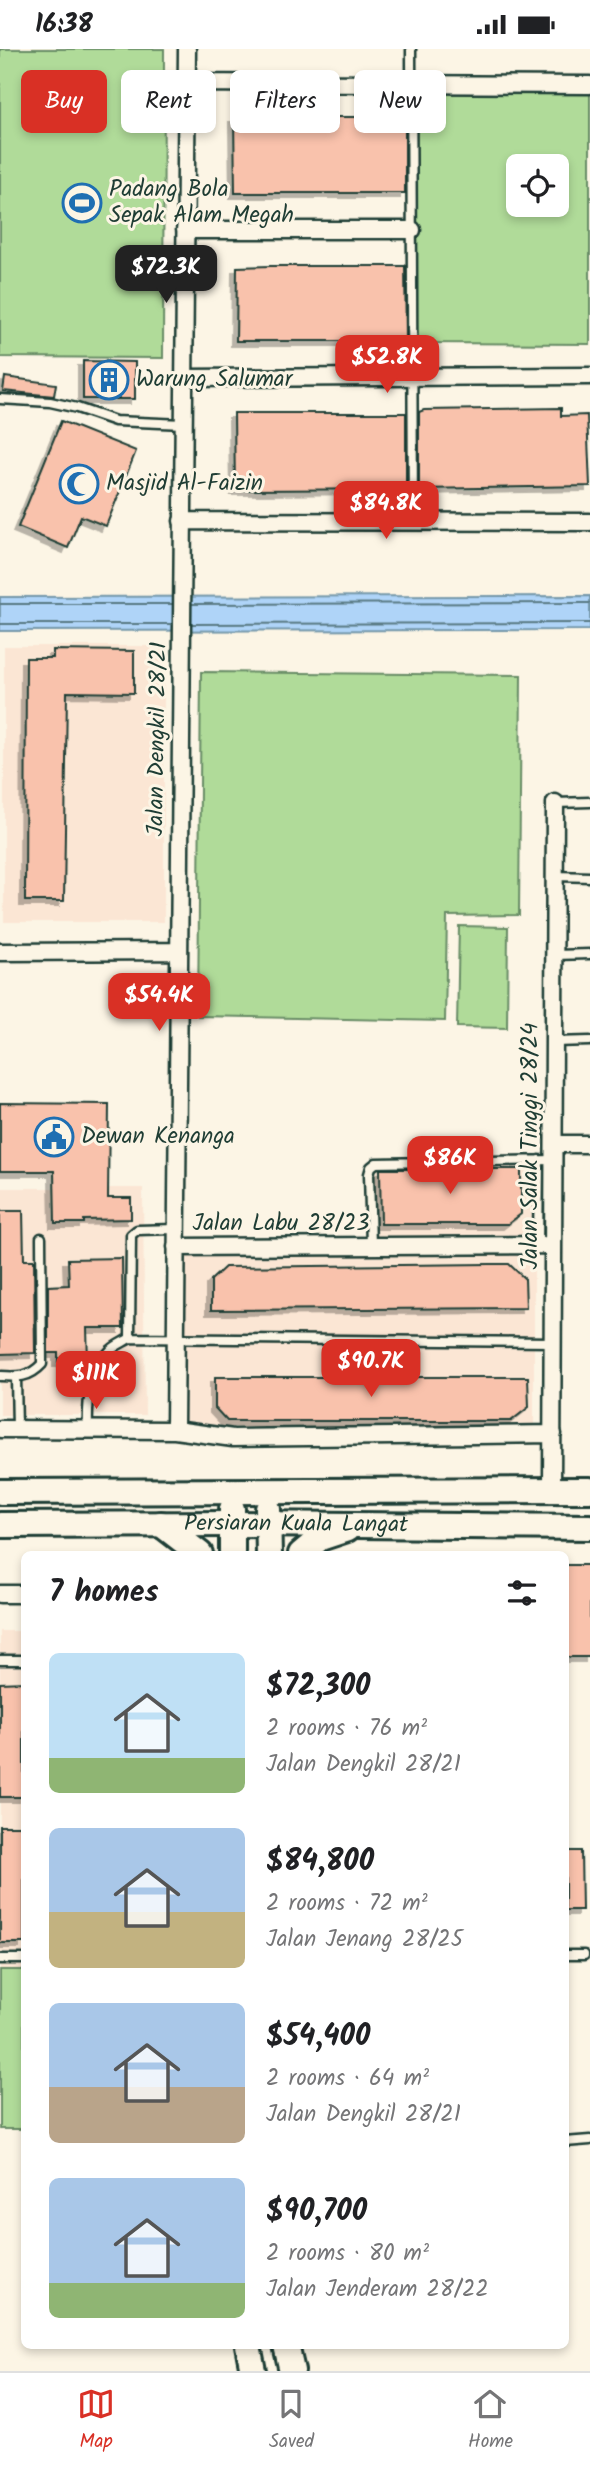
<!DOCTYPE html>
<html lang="en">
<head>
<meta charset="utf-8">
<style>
	body { margin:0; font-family:Kalam,sans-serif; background:#f2f2f2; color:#202124; height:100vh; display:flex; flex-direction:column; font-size:26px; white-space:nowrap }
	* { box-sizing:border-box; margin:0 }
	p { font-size:23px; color:#757577 }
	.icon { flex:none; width:38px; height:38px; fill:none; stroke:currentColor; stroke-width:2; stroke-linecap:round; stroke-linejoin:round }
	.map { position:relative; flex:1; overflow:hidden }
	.sheet { position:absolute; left:21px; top:1502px; width:548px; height:798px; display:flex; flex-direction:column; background:#fff; border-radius:10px; box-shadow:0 4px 10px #0003 }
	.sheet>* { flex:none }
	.hud { position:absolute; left:21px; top:21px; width:550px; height:63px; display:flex; gap:14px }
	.buttons { position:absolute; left:506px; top:105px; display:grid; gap:14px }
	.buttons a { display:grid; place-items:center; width:63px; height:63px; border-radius:10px; background:#fff; box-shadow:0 4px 10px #0003; font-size:35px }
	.price { position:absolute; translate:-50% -60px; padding:0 16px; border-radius:14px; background:#d93025; color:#fff; font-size:23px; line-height:46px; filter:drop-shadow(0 2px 4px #0008) }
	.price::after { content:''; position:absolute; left:50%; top:42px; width:21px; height:16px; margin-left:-10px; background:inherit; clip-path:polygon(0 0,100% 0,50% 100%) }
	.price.active { background:#222; color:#fff }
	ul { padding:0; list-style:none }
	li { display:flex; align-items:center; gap:21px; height:175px; padding:0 28px }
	li span { display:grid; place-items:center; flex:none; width:196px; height:140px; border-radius:10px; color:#555 }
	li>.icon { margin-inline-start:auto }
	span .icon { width:84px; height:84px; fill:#fffc; stroke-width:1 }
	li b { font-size:30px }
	h2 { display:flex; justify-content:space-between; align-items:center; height:84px; padding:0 28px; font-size:30px }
	.pill { padding:0 24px; border-radius:10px; background:#fff; box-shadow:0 4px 10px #0003; font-size:24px; line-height:63px }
	.pill.active { background:#d93025; color:#fff }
	.status { display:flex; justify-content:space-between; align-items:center; height:49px; padding:0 35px; background:#fff; direction:ltr }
	.status svg { height:19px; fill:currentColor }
	.menu { display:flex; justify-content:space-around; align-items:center; height:98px; border-top:2px solid #e0e0e0; background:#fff; font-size:19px; color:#757577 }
	.menu a { display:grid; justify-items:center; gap:4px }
	.menu .active { color:#d93025 }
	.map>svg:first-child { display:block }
	.built { fill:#fbe6d4 }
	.green { fill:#b0db99; stroke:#688c66; stroke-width:2; fill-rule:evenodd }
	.water { fill:#afd4f8; stroke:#7598aa; stroke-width:2 }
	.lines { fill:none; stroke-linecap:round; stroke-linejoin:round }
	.shore { stroke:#597982; stroke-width:2 }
	.building { fill:#f9c2ac; stroke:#1f3d34; stroke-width:2; filter:url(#shadow) }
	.lane-casing { stroke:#1f3d34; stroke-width:13 }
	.street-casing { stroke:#1f3d34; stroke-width:21 }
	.primary-casing { stroke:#1f3d34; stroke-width:30 }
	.lane { stroke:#fcf5e5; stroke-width:8 }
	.street { stroke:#fcf5e5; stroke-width:16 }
	.primary { stroke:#fcf5e5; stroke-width:24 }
	.labels { text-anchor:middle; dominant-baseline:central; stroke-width:6; stroke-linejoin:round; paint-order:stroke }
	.poi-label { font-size:23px; fill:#1f3d34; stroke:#fcf5e5; text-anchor:start }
	.street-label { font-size:23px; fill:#1f3d34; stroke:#fcf5e5 }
</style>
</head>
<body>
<div class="status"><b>16:38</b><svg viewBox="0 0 49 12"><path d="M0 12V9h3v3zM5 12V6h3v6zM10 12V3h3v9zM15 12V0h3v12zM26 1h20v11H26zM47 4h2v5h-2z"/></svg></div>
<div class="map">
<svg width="590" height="2322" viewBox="0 0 590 2322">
	<defs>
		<filter id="shadow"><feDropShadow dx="-5" dy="5" stdDeviation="0" flood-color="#0004"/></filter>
	</defs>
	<rect width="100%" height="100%" fill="#fcf5e5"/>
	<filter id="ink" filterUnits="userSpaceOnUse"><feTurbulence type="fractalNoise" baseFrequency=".0143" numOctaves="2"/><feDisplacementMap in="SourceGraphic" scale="14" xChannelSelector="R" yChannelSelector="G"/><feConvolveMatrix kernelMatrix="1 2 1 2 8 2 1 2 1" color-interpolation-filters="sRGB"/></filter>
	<g filter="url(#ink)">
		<path class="built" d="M4 597H164V873H4Z
			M534 1115V1378L231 1382 181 1374 183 1206 374 1204 375 1126 378 1119 389 1116Z
			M0 1139H143L145 1366H0Z
			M0 1582H24V1921H0Z"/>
		<path class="green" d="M0 0H164L163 309 0 308Z
			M590 42V295L416 294 415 44ZM518 117H556V156H518Z
			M201 623 521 626 519 866 447 867 445 972 198 967Z
			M459 877 508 878 507 979 457 978Z
			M0 1921H24V2080H0Z"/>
		<path class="water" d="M590 547V581L0 582V548Z"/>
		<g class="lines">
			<path class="shore" d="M0 555H173
				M192 555 590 554
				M0 575H172
				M192 575 590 574"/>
		</g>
		<path class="building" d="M234 68H405V144H235Z
			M271 217H405L406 292H236L237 218Z
			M83 312 135 313V350H83Z
			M5 328 56 335 54 347 3 342Z
			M561 359V367L587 366 590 437 419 440V363L424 361Z
			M234 364H406V440L235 441Z
			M61 372 136 402 106 477 81 467 68 499 18 478Z
			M53 601 134 602V644L67 643 64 852H25L26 609H53Z
			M0 1054 109 1055 108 1149H131V1170L84 1171V1174H55L54 1122H0Z
			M380 1120H521V1165L508 1175H381Z
			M0 1162H23L24 1211H34L35 1304 0 1305Z
			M122 1209 123 1279H87L88 1313H58V1304H48V1237L69 1236 68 1210Z
			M490 1215H509L525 1230 526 1259 211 1261V1231L225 1218Z
			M215 1328H528L529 1358 511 1372H227L215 1359Z
			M565 1516H590V1608H565Z
			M24 1633V1748H0V1634Z
			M0 1777H24V1894H0Z
			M565 1802H581L582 1861H565Z"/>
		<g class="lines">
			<defs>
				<path id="lane" d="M411 0 413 473
					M0 350 50 353 77 359 115 372 183 375
					M555 754 590 753
					M555 827 590 828
					M555 906 590 905
					M554 993 590 992
					M538 1196 539 1111
					M371 1197 369 1125 371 1118 376 1114 553 1111
					M130 1289 131 1186 137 1181 176 1180
					M0 1327C18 1328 29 1329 42 1315L41 1189
					M16 1328 17 1380
					M88 1381C87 1353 89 1322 111 1301 116 1296 124 1293 130 1289L553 1293
					M0 1611H24
					M565 1906H584
					M0 1910H24
					M565 2093 590 2091"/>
				<path id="street" d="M187 34 590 36
					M185 181H412
					M184 329 590 327
					M182 472 590 473
					M0 903 178 902
					M554 1095H590
					M176 1198 553 1196
					M0 1380 175 1381 233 1389 553 1385
					M175 1381 187 0
					M552 1441 555 754
					M0 1545H24"/>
				<g id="primary">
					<path d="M0 1443 590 1441"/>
					<path d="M232 1460V1505"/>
					<path d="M268 1460 269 1505"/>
					<path d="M161 1475 200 1505"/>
					<path id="s1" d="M0 1476 232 1475 590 1478"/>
					<path d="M301 1505 320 1489 347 1480"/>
					<path d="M248 2296 253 2322"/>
					<path d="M286 2296 292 2322"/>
				</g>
			</defs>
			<use href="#lane" class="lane-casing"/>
			<use href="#street" class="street-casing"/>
			<use href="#primary" class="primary-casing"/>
			<use href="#lane" class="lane"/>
			<use href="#street" class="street"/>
			<use href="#primary" class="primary"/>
		</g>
	</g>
	<defs>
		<symbol id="stadium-ring" viewBox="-11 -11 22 22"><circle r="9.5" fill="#fcf5e5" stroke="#1f6fb2" stroke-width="1.5"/><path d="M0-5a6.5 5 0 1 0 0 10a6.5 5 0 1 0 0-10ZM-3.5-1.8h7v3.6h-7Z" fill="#1f6fb2"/></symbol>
		<symbol id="building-ring" viewBox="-11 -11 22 22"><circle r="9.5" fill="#fcf5e5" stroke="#1f6fb2" stroke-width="1.5"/><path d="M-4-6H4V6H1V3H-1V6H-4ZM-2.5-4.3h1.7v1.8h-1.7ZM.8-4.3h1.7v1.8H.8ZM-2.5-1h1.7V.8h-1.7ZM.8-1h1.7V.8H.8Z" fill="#1f6fb2"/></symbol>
		<symbol id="mosque-ring" viewBox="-11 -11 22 22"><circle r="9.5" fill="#fcf5e5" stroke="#1f6fb2" stroke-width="1.5"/><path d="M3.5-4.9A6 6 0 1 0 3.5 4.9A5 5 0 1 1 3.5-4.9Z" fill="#1f6fb2"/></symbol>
		<symbol id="civic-ring" viewBox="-11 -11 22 22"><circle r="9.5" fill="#fcf5e5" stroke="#1f6fb2" stroke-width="1.5"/><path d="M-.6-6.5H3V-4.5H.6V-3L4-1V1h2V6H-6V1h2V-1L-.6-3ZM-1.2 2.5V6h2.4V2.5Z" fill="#1f6fb2"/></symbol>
	</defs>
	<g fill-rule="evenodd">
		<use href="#stadium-ring" x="60" y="132" width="44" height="44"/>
		<use href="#building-ring" x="87" y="309" width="44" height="44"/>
		<use href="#mosque-ring" x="57" y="413" width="44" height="44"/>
		<use href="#civic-ring" x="32" y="1066" width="44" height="44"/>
	</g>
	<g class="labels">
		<g class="poi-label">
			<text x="109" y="141">Padang Bola<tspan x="109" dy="26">Sepak Alam Megah</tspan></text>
			<text x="136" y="331">Warung Salumar</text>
			<text x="106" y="435">Masjid Al-Faizin</text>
			<text x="81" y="1088">Dewan Kenanga</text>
		</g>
		<g class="street-label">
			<text transform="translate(158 690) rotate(-89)">Jalan Dengkil 28/21</text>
			<text transform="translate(531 1097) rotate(-90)">Jalan Salak Tinggi 28/24</text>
			<text x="281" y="1175">Jalan Labu 28/23</text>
			<text stroke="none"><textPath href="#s1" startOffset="296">Persiaran Kuala Langat</textPath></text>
		</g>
	</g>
</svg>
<div class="buttons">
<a><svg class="icon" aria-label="locate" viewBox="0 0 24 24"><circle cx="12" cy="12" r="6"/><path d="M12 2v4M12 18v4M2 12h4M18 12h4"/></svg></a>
</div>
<b class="price active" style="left:166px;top:256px">$72.3K</b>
<b class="price" style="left:387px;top:346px">$52.8K</b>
<b class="price" style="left:386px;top:492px">$84.8K</b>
<b class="price" style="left:159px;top:984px">$54.4K</b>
<b class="price" style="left:450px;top:1147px">$86K</b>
<b class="price" style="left:371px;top:1350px">$90.7K</b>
<b class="price" style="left:96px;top:1362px">$111K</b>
<div class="hud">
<a class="pill active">Buy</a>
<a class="pill">Rent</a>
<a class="pill">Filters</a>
<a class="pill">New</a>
</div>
<section class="sheet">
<h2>7 homes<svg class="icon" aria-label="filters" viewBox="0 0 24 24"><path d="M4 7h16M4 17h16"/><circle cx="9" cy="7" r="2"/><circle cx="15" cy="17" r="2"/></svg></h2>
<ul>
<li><span style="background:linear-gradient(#bfe0f5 75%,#8fb573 0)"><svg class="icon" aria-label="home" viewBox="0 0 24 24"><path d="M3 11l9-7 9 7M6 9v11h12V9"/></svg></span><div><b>$72,300</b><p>2 rooms · 76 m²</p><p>Jalan Dengkil 28/21</p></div></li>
<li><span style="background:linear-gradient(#a9c7e8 60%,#c2b280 0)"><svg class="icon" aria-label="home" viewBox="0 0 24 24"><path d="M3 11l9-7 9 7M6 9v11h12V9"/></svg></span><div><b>$84,800</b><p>2 rooms · 72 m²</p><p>Jalan Jenang 28/25</p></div></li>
<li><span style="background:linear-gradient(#a9c7e8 60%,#b9a48a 0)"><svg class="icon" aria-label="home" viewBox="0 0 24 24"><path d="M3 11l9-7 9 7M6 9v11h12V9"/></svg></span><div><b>$54,400</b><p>2 rooms · 64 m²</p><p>Jalan Dengkil 28/21</p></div></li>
<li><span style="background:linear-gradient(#a9c7e8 75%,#8fb573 0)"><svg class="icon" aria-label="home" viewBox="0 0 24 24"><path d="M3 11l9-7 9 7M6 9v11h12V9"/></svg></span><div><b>$90,700</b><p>2 rooms · 80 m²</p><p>Jalan Jenderam 28/22</p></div></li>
</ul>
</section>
</div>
<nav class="menu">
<a class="active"><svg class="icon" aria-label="map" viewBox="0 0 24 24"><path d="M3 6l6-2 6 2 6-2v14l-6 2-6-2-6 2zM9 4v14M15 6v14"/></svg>Map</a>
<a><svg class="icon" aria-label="saved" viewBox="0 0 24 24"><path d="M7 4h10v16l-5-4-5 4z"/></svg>Saved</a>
<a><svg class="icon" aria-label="home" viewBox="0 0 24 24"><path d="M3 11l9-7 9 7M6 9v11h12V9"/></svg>Home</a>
</nav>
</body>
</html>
